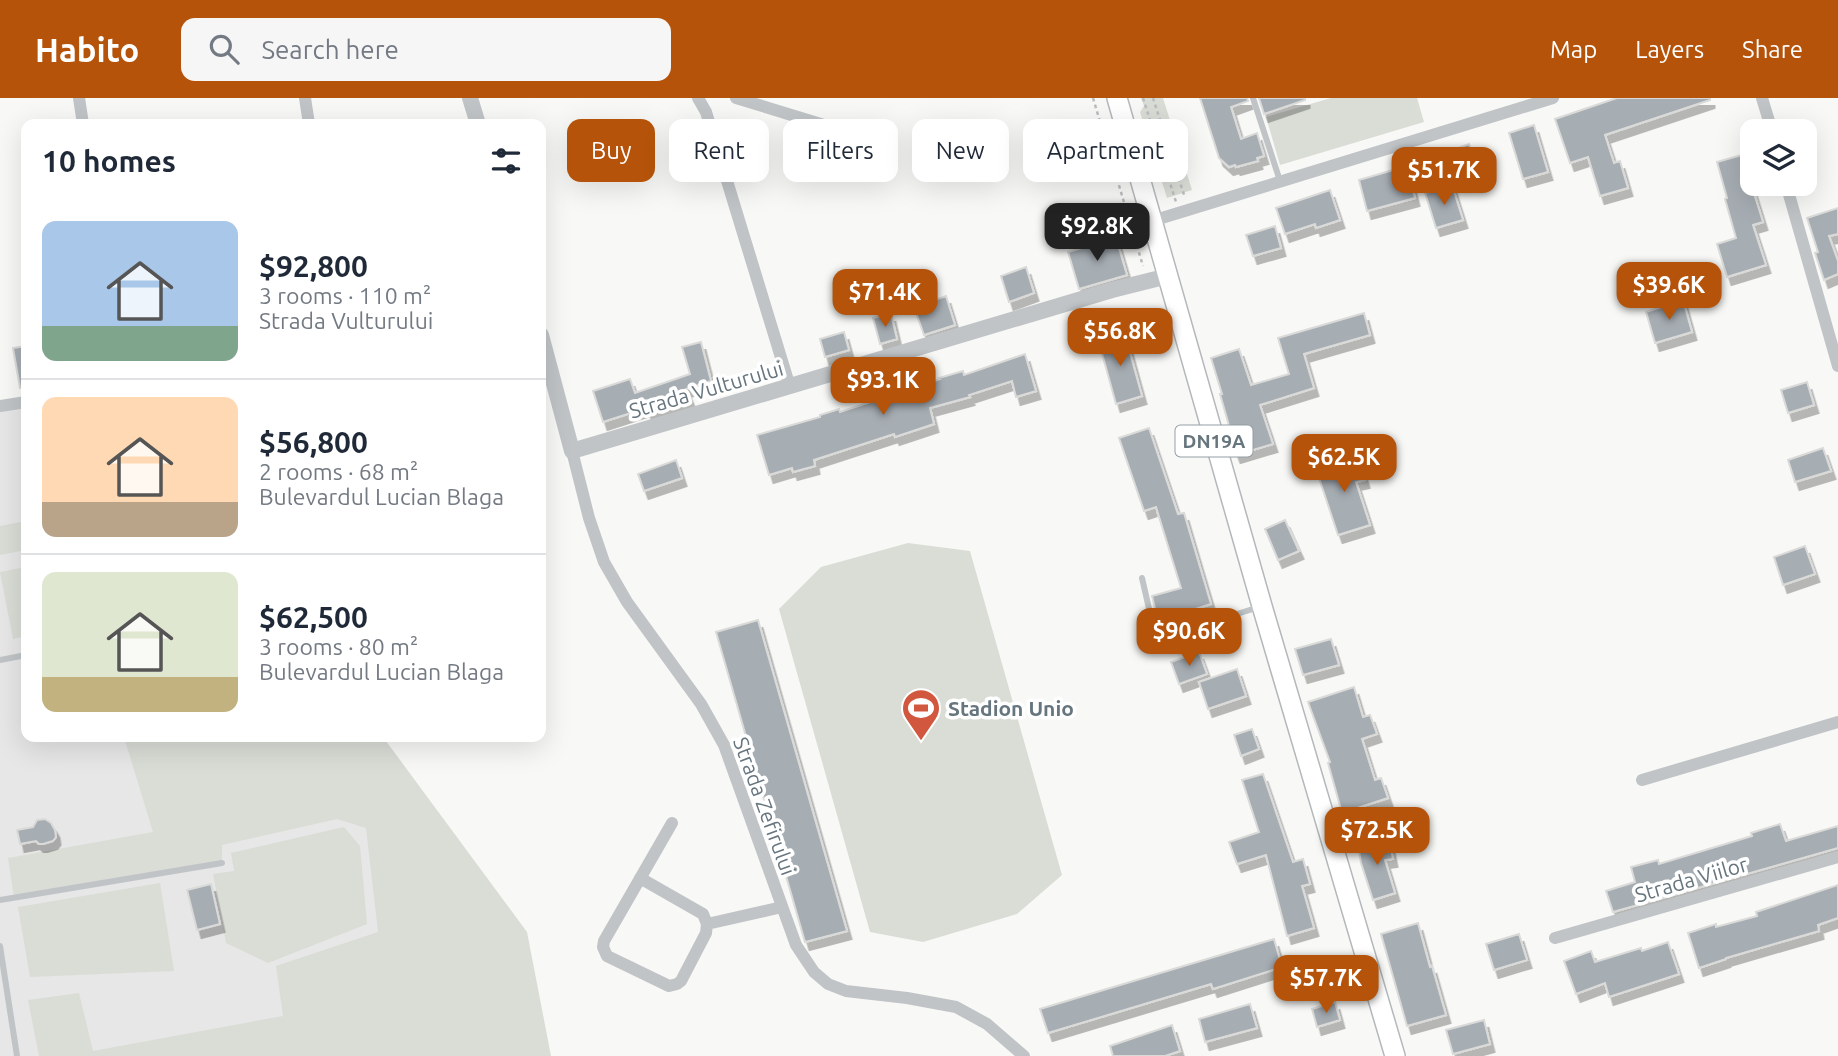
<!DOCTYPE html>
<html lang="en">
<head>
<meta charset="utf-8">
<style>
	body { margin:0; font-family:Ubuntu,sans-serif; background:#f6f6f7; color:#1f2937; height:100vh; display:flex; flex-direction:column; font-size:26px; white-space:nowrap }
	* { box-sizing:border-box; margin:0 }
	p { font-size:23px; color:#747a83 }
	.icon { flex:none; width:38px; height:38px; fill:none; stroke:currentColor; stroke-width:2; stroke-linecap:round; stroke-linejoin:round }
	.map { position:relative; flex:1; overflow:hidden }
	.sheet { position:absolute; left:21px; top:21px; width:525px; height:623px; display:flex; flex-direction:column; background:#fff; border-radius:14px; box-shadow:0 7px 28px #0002 }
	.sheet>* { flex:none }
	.hud { position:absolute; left:567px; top:21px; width:665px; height:63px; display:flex; gap:14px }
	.tools { position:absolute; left:1740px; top:21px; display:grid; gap:14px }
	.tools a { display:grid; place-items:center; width:77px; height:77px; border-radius:14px; background:#fff; box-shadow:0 7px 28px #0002; font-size:35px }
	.price { position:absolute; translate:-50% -60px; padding:0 16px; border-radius:14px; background:#b45309; color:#fff; font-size:23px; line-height:46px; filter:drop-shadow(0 2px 4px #0008) }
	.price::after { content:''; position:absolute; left:50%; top:42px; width:21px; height:16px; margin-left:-10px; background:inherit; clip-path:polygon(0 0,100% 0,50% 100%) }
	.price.on { background:#222; color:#fff }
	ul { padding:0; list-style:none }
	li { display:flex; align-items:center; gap:21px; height:175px; padding:0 21px }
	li+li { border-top:2px solid #e0e1e3 }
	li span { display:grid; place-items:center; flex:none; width:196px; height:140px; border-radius:14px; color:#555 }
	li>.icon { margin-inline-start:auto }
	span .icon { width:84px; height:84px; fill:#fffc; stroke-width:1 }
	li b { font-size:30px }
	h2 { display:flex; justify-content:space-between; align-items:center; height:84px; padding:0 21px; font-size:30px }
	.chip { padding:0 24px; border-radius:14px; background:#fff; box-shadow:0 7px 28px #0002; font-size:24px; line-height:63px }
	.chip.on { background:#b45309; color:#fff }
	header { display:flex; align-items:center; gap:42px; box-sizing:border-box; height:98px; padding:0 35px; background:#b45309; color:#fff }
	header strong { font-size:33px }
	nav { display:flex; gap:38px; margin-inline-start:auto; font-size:24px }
	.search { width:490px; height:63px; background:#f6f6f7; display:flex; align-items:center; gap:18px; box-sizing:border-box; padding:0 24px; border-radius:14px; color:#747a83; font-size:26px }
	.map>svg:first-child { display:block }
	.built { fill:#e6e7e6 }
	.green { fill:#d9ddd6 }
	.building { fill:#a6adb3; stroke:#dadad9; stroke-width:2; filter:url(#shadow) }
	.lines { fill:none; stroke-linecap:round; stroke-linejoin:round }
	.primary-casing { stroke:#b4b8bb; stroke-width:22 }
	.path { stroke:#babdbf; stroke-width:2.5; stroke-dasharray:3.5 3.5; stroke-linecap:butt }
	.service { stroke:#c0c4c7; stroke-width:6 }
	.minor { stroke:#c0c4c7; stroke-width:12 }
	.tertiary { stroke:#c0c4c7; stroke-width:16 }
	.primary { stroke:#fff; stroke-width:19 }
	.labels { text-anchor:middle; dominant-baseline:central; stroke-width:7; stroke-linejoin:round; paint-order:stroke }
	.shield { fill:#fff; stroke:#949ea5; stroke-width:2 }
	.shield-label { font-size:19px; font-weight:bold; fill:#66757e }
	.street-label { font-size:21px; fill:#66757e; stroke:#fff }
	.poi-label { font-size:21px; font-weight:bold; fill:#66757e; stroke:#fff; text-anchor:start }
</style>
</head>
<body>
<header>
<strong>Habito</strong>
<div class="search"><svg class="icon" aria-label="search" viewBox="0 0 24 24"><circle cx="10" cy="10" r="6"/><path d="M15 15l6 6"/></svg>Search here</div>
<nav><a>Map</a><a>Layers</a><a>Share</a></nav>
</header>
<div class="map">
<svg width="1838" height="958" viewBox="0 0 1838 958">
	<defs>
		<filter id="shadow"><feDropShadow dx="4.5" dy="8" stdDeviation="0" flood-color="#0004"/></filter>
	</defs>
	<rect width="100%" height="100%" fill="#f8f8f6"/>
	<path class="built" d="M26 306V639H383L551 958H0V308Z"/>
	<path class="green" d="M1141 0H1163L1192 92 1167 100 1140 14 1144 8Z
		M1331 0H1417L1424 24 1280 67 1266 19Z
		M26 423V452L0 457V428Z
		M908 445 970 453 1062 777 1017 816 923 844 870 834 779 511 821 469Z
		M26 469V538L13 541 0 474Z
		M124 639H383L527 834 551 958H39L28 902 79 895 93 953 283 918 276 868 378 834 366 730 337 721 222 747V765L14 799 8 760 153 734Z
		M344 729 360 748 367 826 268 865 226 845 213 776 234 773 231 755Z
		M160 785 174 873 30 879 18 809Z"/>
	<path class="building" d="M1200 0H1247L1248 3 1231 9 1241 41 1257 35 1264 58 1257 60 1258 63 1236 69 1235 67 1229 69 1219 60Z
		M1259 0H1305V2L1264 16Z
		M1617 0H1710V2L1605 37 1614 65 1620 63 1628 90 1600 98 1588 59 1570 65 1555 21Z
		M1534 27 1548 74 1523 81 1509 35Z
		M1469 46 1478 72 1454 81 1445 55Z
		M1752 54V74L1748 76 1763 124 1753 127 1766 167 1727 179 1717 146 1736 140 1725 101 1727 100 1717 64Z
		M1407 68 1415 100 1367 113 1359 82Z
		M1452 87 1463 122 1436 130 1425 95Z
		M1330 92 1340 122 1316 130 1315 126 1285 136 1276 110Z
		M1838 110V136L1829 138 1838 163V176L1824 182 1815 155 1818 154 1807 120Z
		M1275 128 1281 150 1253 158 1246 137Z
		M1116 140 1127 177 1079 191 1068 154Z
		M1026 169 1034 195 1009 204 1001 178Z
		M946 198 955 227 924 237 914 209Z
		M1683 202 1692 234 1655 245 1646 214Z
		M1364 215 1370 237 1304 256 1314 290 1260 307 1273 346 1236 357 1227 332 1230 331 1220 296H1222L1211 260 1239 251 1251 287 1289 276 1278 240Z
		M891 216 897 241 880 246 873 220Z
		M1124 233 1142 298 1116 306 1098 241Z
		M844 234 849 252 825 259 820 241Z
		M701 244 711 283 686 291 690 301 648 316 646 310 603 324 593 293 630 281 635 295 690 276 682 249Z
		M26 248V290H20L13 250Z
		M1025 256 1036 293 1016 299 1012 283 969 297 970 299 930 310 934 326 895 339 894 336 814 362 815 368 793 374 792 370 769 377 757 337 820 319V317L839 311 840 314 940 281 939 280 963 273 964 277Z
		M1807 284 1814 307 1788 315 1781 292Z
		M1149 330 1178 416 1184 415 1211 506 1158 523 1152 498 1181 490 1156 409 1144 413 1119 340Z
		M1823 350 1831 373 1795 384 1788 362Z
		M1358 357 1365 382 1356 384 1370 427 1338 437 1316 371Z
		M676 362 682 380 644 393 638 376Z
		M1285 422 1299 453 1278 462 1265 431Z
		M1805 448 1815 476 1783 487 1774 459Z
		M758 522 847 833 805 844 716 534Z
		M1331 541 1339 567 1303 577 1295 551Z
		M1199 554 1207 576 1179 586 1171 564Z
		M1237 571 1246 598 1208 611 1199 584Z
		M1354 589 1363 619 1370 617 1377 636 1362 641 1375 682 1381 680 1388 700 1342 715 1328 665 1330 664 1308 604Z
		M1252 631 1259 651 1241 658 1234 637Z
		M1263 676 1293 764 1303 761 1310 786 1302 788 1314 830 1287 838 1266 757 1237 766 1229 744 1259 734 1242 682Z
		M45 721 51 725 55 732 56 739 53 743 43 746H39L36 743 20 746 17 732 33 729 37 722Z
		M1780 726 1786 743 1838 728V750L1613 814 1606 793 1635 784 1631 769 1658 762 1659 766 1752 738 1751 735Z
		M1389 741 1393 761 1385 762 1395 795 1373 802 1361 765 1358 747Z
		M211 786 220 826 197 832 187 792Z
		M1838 787V820L1818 827 1819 833 1726 860V861L1699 870 1688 835 1716 826V829L1757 818 1756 814Z
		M1418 825 1430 869 1432 868 1446 917 1407 928 1381 836Z
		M1519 836 1527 862 1494 872 1486 846Z
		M1274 841 1282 869 1213 891 1211 886 1048 935 1040 911Z
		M1668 844 1679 876 1609 899 1605 885 1576 896 1564 863 1591 853 1595 864 1641 850 1642 853Z
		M1335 904 1340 922 1317 929 1312 911Z
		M1250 906 1257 930 1205 944 1199 921Z
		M1484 922 1490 946 1453 956 1446 932Z
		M1172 927 1180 953 1165 958H1113L1110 948Z"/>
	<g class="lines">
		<defs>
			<path id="primary" d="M1117 0 1262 508 1395 958"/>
		</defs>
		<use href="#primary" class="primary-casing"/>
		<path class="path" d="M1093 0 1143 168
			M1143 0 1176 104
			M1153 0 1185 100"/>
		<path class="service" d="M1253 0 1280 83
			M1142 480 1153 528 1158 534 1166 537 1184 533 1259 509
			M0 562 26 557
			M0 802 222 765
			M0 848 17 958"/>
		<path class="minor" d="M79 0 83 26
			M305 0 309 26
			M698 0 706 14 790 289
			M736 0 824 27
			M1762 0 1772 33
			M1786 86 1838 268
			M1152 123 1553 0
			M0 308 26 304
			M572 353 589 420 604 464 627 504 701 606 724 647 796 847 814 874 828 886 846 893 907 900 956 909 987 926 1024 958
			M1642 682 1838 624
			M672 725 604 843 603 849 607 858 669 888 677 886 681 883 706 835 707 826 782 809
			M640 780 703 816 707 826
			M1555 840 1838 759"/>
		<path class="tertiary" d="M470 0 478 26
			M541 237 572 353 1112 192 1168 178"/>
		<use href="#primary" class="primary"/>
	</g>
	<defs>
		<symbol id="stadium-pin" viewBox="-11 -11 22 30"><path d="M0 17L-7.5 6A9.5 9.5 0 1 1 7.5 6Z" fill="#d1583e" stroke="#fff"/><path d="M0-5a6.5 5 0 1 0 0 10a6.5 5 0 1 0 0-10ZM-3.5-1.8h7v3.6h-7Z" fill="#fff"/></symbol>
	</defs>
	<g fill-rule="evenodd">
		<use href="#stadium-pin" x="899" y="588" width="44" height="60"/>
	</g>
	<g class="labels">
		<rect class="shield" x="1175.5" y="327.5" width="77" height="31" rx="5"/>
		<g class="shield-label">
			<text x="1214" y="343">DN19A</text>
		</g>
		<g class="street-label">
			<text transform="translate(706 291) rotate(-16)">Strada Vulturului</text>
			<text transform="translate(765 708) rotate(70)">Strada Zefirului</text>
			<text transform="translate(1691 781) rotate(-16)">Strada Viilor</text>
		</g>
		<g class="poi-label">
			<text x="948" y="610">Stadion Unio</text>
		</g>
	</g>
</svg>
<div class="tools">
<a><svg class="icon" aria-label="layers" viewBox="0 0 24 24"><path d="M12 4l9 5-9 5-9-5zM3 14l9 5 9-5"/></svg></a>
</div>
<b class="price" style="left:1444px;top:109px">$51.7K</b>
<b class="price on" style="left:1097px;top:165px">$92.8K</b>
<b class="price" style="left:1669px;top:224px">$39.6K</b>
<b class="price" style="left:885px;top:231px">$71.4K</b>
<b class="price" style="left:1120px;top:270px">$56.8K</b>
<b class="price" style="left:883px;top:319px">$93.1K</b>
<b class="price" style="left:1344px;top:396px">$62.5K</b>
<b class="price" style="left:1189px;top:570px">$90.6K</b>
<b class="price" style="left:1377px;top:769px">$72.5K</b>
<b class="price" style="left:1326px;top:917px">$57.7K</b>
<div class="hud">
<a class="chip on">Buy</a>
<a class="chip">Rent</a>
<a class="chip">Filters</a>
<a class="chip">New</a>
<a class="chip">Apartment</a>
</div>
<section class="sheet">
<h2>10 homes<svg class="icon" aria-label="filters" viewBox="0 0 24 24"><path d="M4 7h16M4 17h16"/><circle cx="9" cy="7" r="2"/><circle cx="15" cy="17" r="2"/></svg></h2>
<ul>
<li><span style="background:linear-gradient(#a9c7e8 75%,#7fa58c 0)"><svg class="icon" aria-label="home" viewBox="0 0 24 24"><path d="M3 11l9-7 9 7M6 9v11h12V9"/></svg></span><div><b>$92,800</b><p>3 rooms · 110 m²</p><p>Strada Vulturului</p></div></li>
<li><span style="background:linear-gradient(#ffd9b3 75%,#b9a48a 0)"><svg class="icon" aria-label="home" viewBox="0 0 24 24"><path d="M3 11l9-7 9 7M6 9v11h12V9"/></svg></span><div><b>$56,800</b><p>2 rooms · 68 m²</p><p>Bulevardul Lucian Blaga</p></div></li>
<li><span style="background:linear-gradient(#dfe7d0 75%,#c2b280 0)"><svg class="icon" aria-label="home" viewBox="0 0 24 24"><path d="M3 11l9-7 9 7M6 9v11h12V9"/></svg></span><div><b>$62,500</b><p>3 rooms · 80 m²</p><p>Bulevardul Lucian Blaga</p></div></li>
</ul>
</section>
</div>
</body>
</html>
